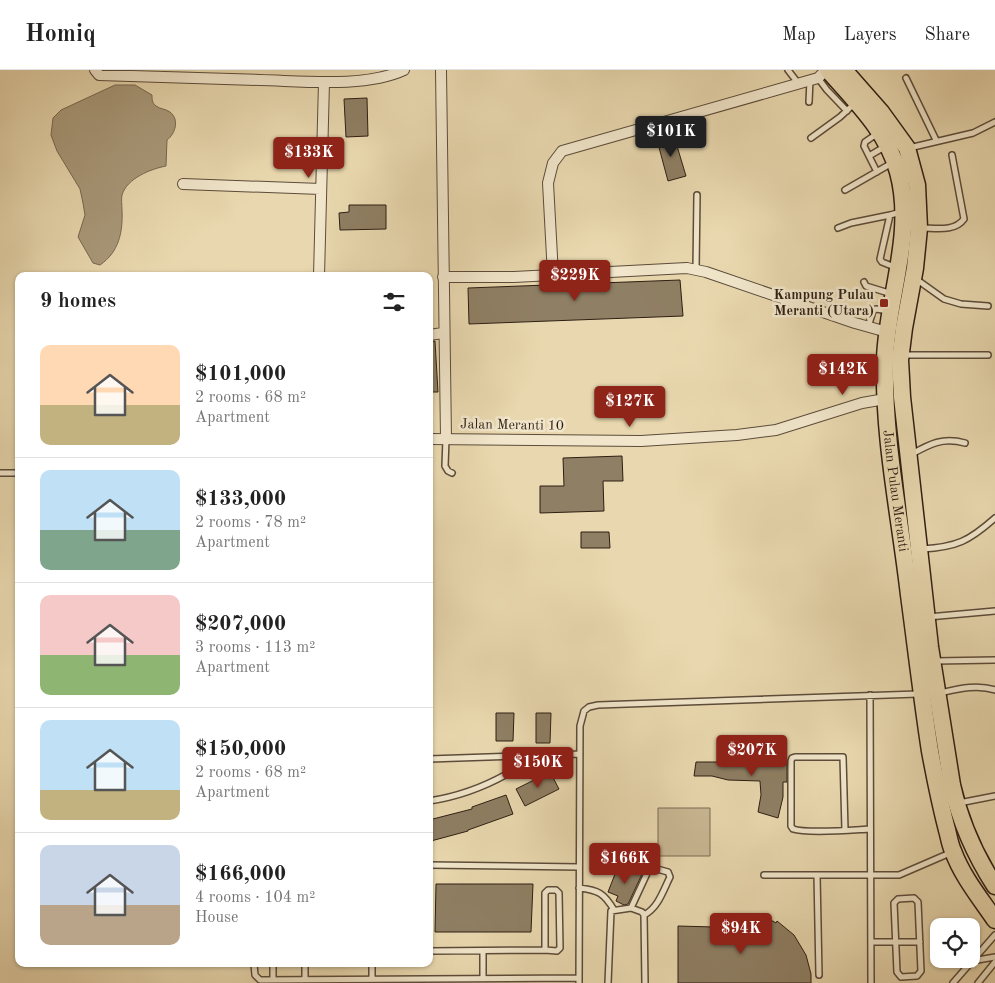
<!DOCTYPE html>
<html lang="en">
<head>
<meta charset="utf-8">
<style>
	body { margin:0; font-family:"Old Standard TT",serif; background:#f2f2f2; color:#222; height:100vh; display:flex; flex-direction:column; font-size:19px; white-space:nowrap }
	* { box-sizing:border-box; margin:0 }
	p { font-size:16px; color:#767676 }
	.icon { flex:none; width:28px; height:28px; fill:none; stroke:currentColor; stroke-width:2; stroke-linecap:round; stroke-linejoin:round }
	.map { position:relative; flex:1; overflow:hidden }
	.drawer { position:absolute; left:15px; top:202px; width:418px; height:695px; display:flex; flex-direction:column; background:#fff; border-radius:10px; box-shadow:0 1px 4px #0004 }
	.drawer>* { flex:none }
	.buttons { position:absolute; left:930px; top:848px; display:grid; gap:10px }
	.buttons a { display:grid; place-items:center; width:50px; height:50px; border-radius:10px; background:#fff; box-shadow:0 1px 4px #0004; font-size:25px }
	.price { position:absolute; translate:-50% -42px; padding:0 11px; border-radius:5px; background:#8f2418; color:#fff; font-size:16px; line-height:32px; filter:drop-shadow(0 1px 2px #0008) }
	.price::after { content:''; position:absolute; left:50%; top:30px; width:15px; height:11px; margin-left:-8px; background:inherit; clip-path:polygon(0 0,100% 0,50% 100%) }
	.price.active { background:#222; color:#fff }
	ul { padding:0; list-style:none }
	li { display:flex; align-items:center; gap:15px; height:125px; padding:0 25px }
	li+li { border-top:1px solid #e0e0e0 }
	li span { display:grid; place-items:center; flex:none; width:140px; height:100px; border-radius:10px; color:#555 }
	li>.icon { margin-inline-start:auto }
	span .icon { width:60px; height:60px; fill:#fffc; stroke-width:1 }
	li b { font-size:21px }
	h2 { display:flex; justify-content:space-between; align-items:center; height:60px; padding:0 25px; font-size:21px }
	header { display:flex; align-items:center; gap:30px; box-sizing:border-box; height:70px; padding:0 25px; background:#fff; border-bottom:1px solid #e0e0e0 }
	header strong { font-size:24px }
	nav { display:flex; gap:28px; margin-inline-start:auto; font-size:18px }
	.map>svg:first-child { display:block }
	.green { fill:#c9b894; stroke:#7b6b54 }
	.water { fill:#a9997a; stroke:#776851 }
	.building { fill:#8f7f64; stroke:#2d1e13 }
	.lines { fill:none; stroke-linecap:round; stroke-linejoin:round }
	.service-casing { stroke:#5c4c3a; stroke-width:8 }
	.minor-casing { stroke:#5c4c3a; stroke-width:12 }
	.primary-casing { stroke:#2d1e13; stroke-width:19 }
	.service { stroke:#f1e6cb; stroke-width:5 }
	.minor { stroke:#f1e6cb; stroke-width:10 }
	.primary { stroke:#e9d8af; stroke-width:16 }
	.poi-dot { fill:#8f2418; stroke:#f1e6cb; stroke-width:2 }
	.labels { text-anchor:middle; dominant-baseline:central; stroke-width:5; stroke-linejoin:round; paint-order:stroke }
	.poi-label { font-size:14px; font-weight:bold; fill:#2d1e13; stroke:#f1e6cb; text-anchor:end }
	.street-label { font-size:14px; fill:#2d1e13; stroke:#f1e6cb }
</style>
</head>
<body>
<header>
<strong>Homiq</strong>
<nav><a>Map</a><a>Layers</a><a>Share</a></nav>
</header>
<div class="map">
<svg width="995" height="913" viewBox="0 0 995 913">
	<rect width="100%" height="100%" fill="#e9d8af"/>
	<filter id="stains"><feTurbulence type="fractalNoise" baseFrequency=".004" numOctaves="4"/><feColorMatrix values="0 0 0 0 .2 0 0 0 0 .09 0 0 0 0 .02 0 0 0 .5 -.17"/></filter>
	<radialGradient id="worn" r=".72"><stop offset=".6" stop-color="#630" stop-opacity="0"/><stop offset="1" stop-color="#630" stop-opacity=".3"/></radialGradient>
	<path class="green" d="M658 738H710V786H658Z"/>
	<path class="water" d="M115 15H135L152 25C152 29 152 33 156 36 160 39 166 39 170 42 180 50 175 64 167 70L166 96C151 99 127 108 122 125 121 129 122 136 122 140 123 162 119 182 100 195L93 193 78 167 85 145 83 133 80 119 57 81 51 65 53 48 61 40Z"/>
	<path class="building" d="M367 28 368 66 346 67 344 29Z
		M674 66 686 106 668 111 657 70Z
		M349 135H386V159L340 160 339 143 349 142Z
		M680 210 683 246 469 254 468 218Z
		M435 271 438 322H429V272Z
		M622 386 623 411H603L604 441 540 443V416H564L563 388Z
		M581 462H609L610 478H581Z
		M496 643H514L513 671H496Z
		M536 643H551L550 673H536Z
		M721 687H782V692L787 691V712H783V727L778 748 758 742 761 725 760 711 728 710 712 706H694L696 692H722Z
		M550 702 559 719 525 736 516 719Z
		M506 725 513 744 468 760V761L431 771 429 761V750L472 739V737Z
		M631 797 643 802 628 834 624 835 616 831 618 826 608 822 617 799 629 803Z
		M436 814H533L531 862H435Z
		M755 844 767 848 776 853 777 851 794 865 806 885 811 904V913H678V856L751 858Z"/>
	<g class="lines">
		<defs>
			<path id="service" d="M788 0 798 13
				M818 8 827 20 847 41
				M906 8 936 70
				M809 32 810 10
				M811 68 840 47 854 34
				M909 78 973 63 995 52
				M869 86 886 76
				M877 102 864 76 865 72 878 63
				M845 120 892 93
				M838 158 851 153 890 145
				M922 158C935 158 955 162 964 149L952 85
				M897 198 882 192 880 189 890 145 901 142
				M696 199 697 125
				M916 209 944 229 961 234 988 236
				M864 212 866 216 892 224
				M868 257 873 241 876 239 889 241
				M904 285H988
				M446 369 445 396 448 401 452 403
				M910 385C930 374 942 367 965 373
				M0 403H19
				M922 479C957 477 969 471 995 448
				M928 547 995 541
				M935 591 995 590
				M940 623C958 619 977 614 995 620
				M870 625 871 913
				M429 689 580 684
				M429 731C456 727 482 718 507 704 511 702 517 700 521 697 524 694 523 690 523 686
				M959 733 995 726
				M845 760 843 687H795L792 688 791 691V756L793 759C808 764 852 760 870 759
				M429 795 579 797
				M764 805H899L950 783
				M817 805 819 905
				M579 818C598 820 604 823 614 840
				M914 828 918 832 921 901 917 906 901 907 897 902 894 833 898 829Z
				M631 838 642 842 644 845 645 913
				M871 872H920
				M429 881 545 880V823L548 820H556L559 823 560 878 557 881 545 880
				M483 881V908
				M972 891 995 887
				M254 894 255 905 260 910 579 908
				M273 894V910
				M305 894V909
				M372 894V909
				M579 913 580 656 584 641 589 637 598 635 918 624
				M608 913 611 841 631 838 650 797 668 802 670 807C663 821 658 838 644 845
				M953 913 995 865
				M978 913 995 892"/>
			<path id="minor" d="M95 0 99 5C153 7 207 8 260 10 303 11 365 18 404 0
				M441 0 446 368
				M183 114 321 119
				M553 205 548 113 553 93 562 81 818 8 826 0
				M319 206 324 12
				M443 207H514L687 198 706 202 855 253 887 262
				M429 265 443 263
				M429 369 641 371 737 365 776 360 862 333 885 329"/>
			<g id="primary">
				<path id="s1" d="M828 0C855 31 887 61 898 102 915 164 887 227 885 289 883 369 900 446 909 525 916 577 922 629 930 681 935 708 940 733 947 760 949 767 950 775 953 781 962 806 980 828 995 850"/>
				<path d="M844 0 881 42 907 78 917 115 919 158 915 198 904 258 900 290 902 327 930 577 952 715C960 751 975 785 995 816"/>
			</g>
		</defs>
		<use href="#service" class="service-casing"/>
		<use href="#minor" class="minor-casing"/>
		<use href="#primary" class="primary-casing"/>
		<use href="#service" class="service"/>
		<use href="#minor" class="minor"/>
		<use href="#primary" class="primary"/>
	</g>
	<rect class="poi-dot" x="879" y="228" width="10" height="10" rx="2.5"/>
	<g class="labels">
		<g class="poi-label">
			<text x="874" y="225">Kampung Pulau<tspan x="874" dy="16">Meranti (Utara)</tspan></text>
		</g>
		<g class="street-label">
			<text transform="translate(512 355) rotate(1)">Jalan Meranti 10</text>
			<text stroke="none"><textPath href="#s1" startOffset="446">Jalan Pulau Meranti</textPath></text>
		</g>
	</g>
	<rect width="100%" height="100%" filter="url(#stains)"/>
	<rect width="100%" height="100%" fill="url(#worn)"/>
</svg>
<div class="buttons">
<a><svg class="icon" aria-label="locate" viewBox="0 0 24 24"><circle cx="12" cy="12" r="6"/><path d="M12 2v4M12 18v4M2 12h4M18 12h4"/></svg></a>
</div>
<b class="price active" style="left:671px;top:88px">$101K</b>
<b class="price" style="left:309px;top:109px">$133K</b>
<b class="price" style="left:575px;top:232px">$229K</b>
<b class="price" style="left:843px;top:326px">$142K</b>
<b class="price" style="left:630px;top:358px">$127K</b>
<b class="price" style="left:752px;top:707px">$207K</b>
<b class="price" style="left:538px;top:719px">$150K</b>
<b class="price" style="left:625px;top:815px">$166K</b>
<b class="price" style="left:741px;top:885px">$94K</b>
<section class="drawer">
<h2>9 homes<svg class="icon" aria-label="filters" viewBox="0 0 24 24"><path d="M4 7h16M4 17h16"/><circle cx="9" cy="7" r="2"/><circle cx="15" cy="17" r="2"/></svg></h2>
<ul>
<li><span style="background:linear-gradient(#ffd9b3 60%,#c2b280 0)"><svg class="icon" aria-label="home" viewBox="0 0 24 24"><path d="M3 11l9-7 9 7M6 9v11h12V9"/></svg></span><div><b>$101,000</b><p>2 rooms · 68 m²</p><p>Apartment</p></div></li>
<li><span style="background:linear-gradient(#bfe0f5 60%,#7fa58c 0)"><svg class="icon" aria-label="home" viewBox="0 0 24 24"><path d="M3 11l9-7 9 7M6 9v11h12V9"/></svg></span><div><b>$133,000</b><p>2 rooms · 78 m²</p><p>Apartment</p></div></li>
<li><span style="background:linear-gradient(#f6c9c9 60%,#8fb573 0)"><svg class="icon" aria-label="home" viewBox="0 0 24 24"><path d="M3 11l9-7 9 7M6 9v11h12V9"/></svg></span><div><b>$207,000</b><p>3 rooms · 113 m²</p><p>Apartment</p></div></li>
<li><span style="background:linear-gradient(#bfe0f5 70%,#c2b280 0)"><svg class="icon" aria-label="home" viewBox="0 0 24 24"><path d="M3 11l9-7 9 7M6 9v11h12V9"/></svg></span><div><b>$150,000</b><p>2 rooms · 68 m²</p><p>Apartment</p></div></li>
<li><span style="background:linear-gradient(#c9d6e8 60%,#b9a48a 0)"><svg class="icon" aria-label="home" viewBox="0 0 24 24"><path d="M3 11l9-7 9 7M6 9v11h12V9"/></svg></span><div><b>$166,000</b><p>4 rooms · 104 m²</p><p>House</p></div></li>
</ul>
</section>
</div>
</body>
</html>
